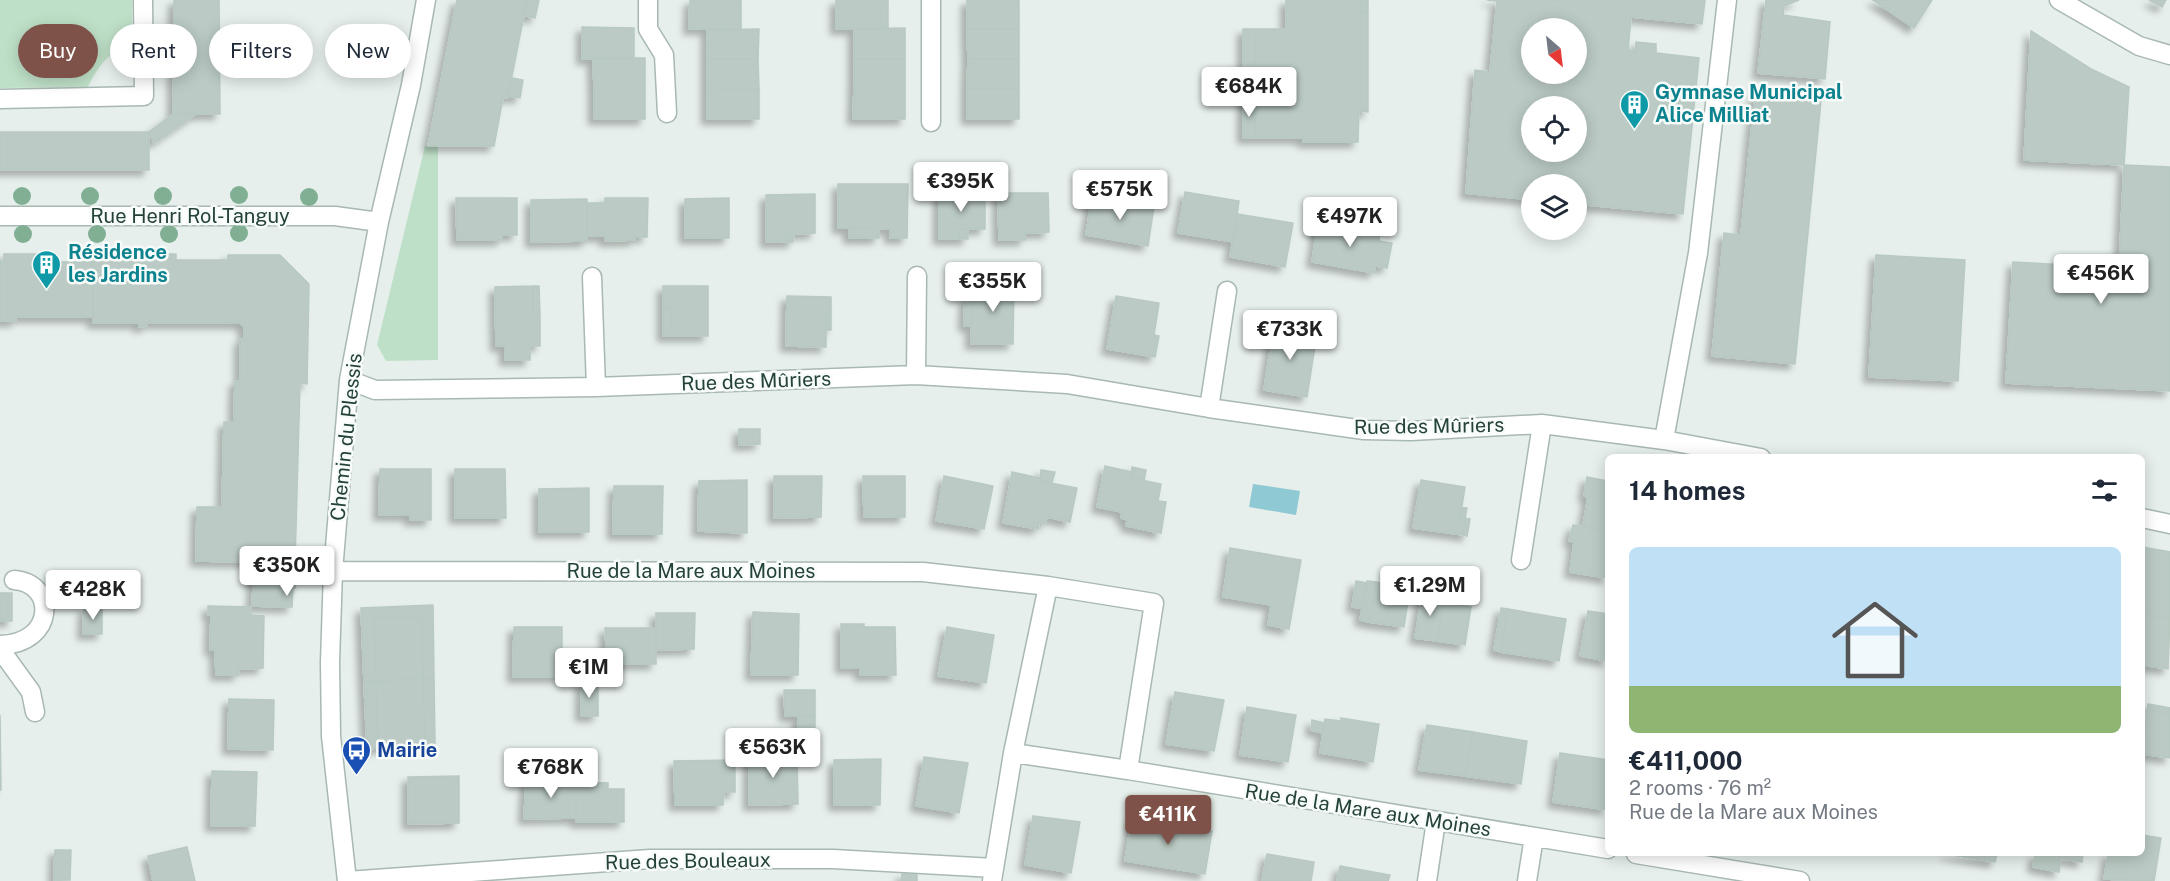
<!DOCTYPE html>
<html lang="en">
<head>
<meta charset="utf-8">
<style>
	body { margin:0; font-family:"Public Sans",sans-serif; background:#f2f2f3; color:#1f2937; height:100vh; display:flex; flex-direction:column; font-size:22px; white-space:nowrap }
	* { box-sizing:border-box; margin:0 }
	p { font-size:20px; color:#747a83 }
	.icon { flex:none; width:33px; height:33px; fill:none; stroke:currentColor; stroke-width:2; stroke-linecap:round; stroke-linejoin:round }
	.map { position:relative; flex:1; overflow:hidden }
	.side { position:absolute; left:1605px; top:454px; width:540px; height:402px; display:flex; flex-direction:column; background:#fff; border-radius:9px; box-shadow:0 3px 15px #0003 }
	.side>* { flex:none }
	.hud { position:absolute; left:18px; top:24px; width:570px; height:54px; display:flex; gap:12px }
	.needle { width:39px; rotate:152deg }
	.controls { position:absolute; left:1521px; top:18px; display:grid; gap:12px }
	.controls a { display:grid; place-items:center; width:66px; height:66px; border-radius:50%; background:#fff; box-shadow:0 3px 15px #0003; font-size:30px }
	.price { position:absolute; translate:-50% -51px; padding:0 14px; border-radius:6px; background:#fff; color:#222; font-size:20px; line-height:39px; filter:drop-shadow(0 2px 3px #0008) }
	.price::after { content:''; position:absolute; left:50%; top:36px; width:18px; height:14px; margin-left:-9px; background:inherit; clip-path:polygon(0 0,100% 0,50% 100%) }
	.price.on { background:#7f5249; color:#fff }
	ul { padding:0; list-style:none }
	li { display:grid; align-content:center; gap:12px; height:318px; padding:0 24px }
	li+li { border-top:2px solid #e0e1e3 }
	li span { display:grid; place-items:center; height:186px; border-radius:9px; color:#555 }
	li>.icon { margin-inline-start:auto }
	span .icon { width:108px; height:108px; fill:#fffc; stroke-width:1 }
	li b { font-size:26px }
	h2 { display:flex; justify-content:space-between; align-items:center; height:72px; padding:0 24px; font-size:26px }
	.chip { padding:0 21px; border-radius:27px; background:#fff; box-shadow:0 3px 15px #0003; font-size:21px; line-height:54px }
	.chip.on { background:#7f5249; color:#fff }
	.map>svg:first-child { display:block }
	.green { fill:#bfe0c8 }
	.water { fill:#8ec9d4 }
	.building { fill:#bbcac4; stroke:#b8c9c2; stroke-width:1.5; fill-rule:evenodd; filter:url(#shadow) }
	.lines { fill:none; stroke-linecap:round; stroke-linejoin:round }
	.minor-casing { stroke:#a8b8b2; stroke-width:21 }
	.minor { stroke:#fff; stroke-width:18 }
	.tree { fill:#80af93 }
	.labels { text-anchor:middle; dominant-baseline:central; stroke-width:5; stroke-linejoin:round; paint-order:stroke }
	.culture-label { font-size:20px; font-weight:bold; fill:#0d838f; stroke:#f7fbf9; text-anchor:start }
	.street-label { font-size:20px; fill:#24423a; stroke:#f7fbf9 }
	.transit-label { font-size:20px; font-weight:bold; fill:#164399; stroke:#f7fbf9; text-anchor:start }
</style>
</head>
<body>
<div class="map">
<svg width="2170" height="881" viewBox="0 0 2170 881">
	<defs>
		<filter id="shadow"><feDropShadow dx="-5.5" dy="5.5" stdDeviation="3" flood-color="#0004"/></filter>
	</defs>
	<rect width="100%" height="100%" fill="#e6efeb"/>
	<path class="green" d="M0 0H132V45C109 51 98 66 88 87L0 88Z
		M425 146H438V360L386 361 377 345Z"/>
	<path class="water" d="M1253 484 1300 491 1296 515 1249 507Z"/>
	<path class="building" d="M174 0H219L220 114H173Z
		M457 0H527L508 96V98H503L494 146H428Z
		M527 0H539L535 18 524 15Z
		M690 0H741V29H689Z
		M836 0H888V29H836Z
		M967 0H1019V29H967Z
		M1286 0H1360V12H1368V112L1359 111 1358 142H1303V138H1255V98H1243V69H1255L1256 29H1286Z
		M1360 0H1368V12H1360Z
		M1487 0H1705L1702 24 1631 17 1628 50 1635 51 1636 42 1656 44V53L1699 58 1683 214 1576 204V184H1532V200L1466 193 1475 70 1490 72 1497 1ZM1532 28H1576V74H1532ZM1532 106H1576V152H1532Z
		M1766 0H1799L1784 6 1783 15 1830 22 1825 79 1758 73Z
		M1873 0H1932L1914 28Z
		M2149 0H2166L2162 7Z
		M582 27 634 28V58L582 59Z
		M905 28V59H854V29Z
		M759 29 758 59H707V30Z
		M967 29H1019V59H968Z
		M1243 29H1256L1255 69H1243Z
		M2031 31 2091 69 2129 87 2124 165 2024 160Z
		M593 58H645V88H594Z
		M707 59H758L759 89 707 88Z
		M854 59H905V88H854Z
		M968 59H1019V89H967Z
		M512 78 523 80 520 98 508 96Z
		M594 88H645V119H594Z
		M707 88 759 89V119H707Z
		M854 88H905V119H853Z
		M967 89H1019V119H967Z
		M1755 94 1821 101 1795 364 1712 356 1724 233 1741 235Z
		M1243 98H1255V138H1243Z
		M173 114H196L154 143 149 132Z
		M0 132H149V170H0Z
		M2124 165 2170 167V391L2006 383 2013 262 2119 268Z
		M838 184H908L907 238H890V229L838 228Z
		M985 191V229H959V239H939V192Z
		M1185 192 1239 201 1233 242 1178 233Z
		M998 193H1048L1049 232 1025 233V240H999Z
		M815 194V233L786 234V242H766V195Z
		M1092 196 1154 206 1148 246 1086 235Z
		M456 198H517V235H502V240H457Z
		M605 198H648L647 237H634L635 240 605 241V236H587V203H605Z
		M729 198V238H685V199Z
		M587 199V241L531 242V200Z
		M1237 214 1293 223 1285 267 1230 257Z
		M1318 221 1380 231 1379 241 1392 243 1387 268 1375 266 1374 273 1312 262Z
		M849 228 879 229V238H849Z
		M959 229H968V239H959Z
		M786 234H794L793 242H786Z
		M4 254H51V262H93V317H16V321H0V261H4Z
		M122 254H176V260H228V255H280L309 284 307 384 300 383 295 563 196 561 197 507H222L224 422H234L235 381 240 382V339L244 340V327L240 323H147V326L139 327V323H93V261H122Z
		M1876 255 1965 260 1958 381 1869 377Z
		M972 283H1014L1013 344H971Z
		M533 286V317L540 316V346H530V360H505V346H496L495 287Z
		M533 286H539L540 316 533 317Z
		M663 286H708V336H672L671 308H663Z
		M787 296 831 297V314H826V347L786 346Z
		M1116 296 1159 303 1154 335 1159 336 1155 357 1107 349Z
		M965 297H972L971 326H964Z
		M663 308H671L672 336H663Z
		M826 314H831V330H826Z
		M1274 325 1317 333 1307 397 1264 390Z
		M739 429H760V444L739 445Z
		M1105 466 1132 472 1131 478 1161 484 1158 501 1166 502 1161 533 1126 526 1127 520 1121 518 1122 512 1097 507Z
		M1132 467 1146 470 1144 481 1131 478Z
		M380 469H431V520H410V515H379Z
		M455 469H505L506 518H455Z
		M1041 470 1055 472 1052 483 1040 481Z
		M1012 472 1040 478V481L1077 488 1070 522 1047 517 1045 524 1039 522 1038 529 1003 523Z
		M774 476H822L821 517 774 518Z
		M863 476H905V517H864Z
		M944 476 993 486 984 529 936 521Z
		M1587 477 1608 481V531L1583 526 1588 497 1584 496Z
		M747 480V533L698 531 699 481Z
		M1421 480 1465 487 1460 518H1465L1463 535 1413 528Z
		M614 486H663L662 534H613Z
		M589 488V532H539V489Z
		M1461 507 1467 508 1465 518H1460Z
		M1465 518 1470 519 1467 536 1463 535Z
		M1573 525 1608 531V578L1570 572 1574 542 1569 541Z
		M2142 547 2170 552V619L2142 614Z
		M1230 548 1301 560 1289 629 1268 625 1271 605 1223 597Z
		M253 563H295V588L253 587Z
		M1356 581 1367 583 1362 608 1352 607Z
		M1367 581 1376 582 1369 622 1360 620Z
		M1376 582 1410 588 1404 627 1369 622Z
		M253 587 282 588V607L252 606Z
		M282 588H293L292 607H282Z
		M0 593H12V621H0Z
		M1422 594 1445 597 1437 641 1415 638Z
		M1445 597 1452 599 1451 604 1471 607 1465 645 1437 641Z
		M433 605 434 678 423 679 422 616 374 618 376 681H364L361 608Z
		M208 606 251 607V615L264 616 263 668 238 669 239 675H216L215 649 210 650 211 614 208 615Z
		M84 608H102V634H83Z
		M1501 608 1508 609 1501 652 1494 650Z
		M1508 609 1566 619 1559 661 1501 652Z
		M1588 611 1608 614V661L1580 656Z
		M753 612 799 614 798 675H751Z
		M656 613H695L694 649 656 650Z
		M2142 614 2170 619 2168 669 2142 665Z
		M422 616 423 679 376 681 374 618Z
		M841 624H864V627H895L896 675H860V668H841Z
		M514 627H562V677H513Z
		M947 627 994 635 986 683 938 676Z
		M605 628H656V664H607Z
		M434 678 435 745H425L423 679Z
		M423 679 425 745 378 748 376 681Z
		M364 681H376L378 748 367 749Z
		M581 682H598V716H581Z
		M784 690H815V716H785Z
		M1175 692 1224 700 1214 751 1166 744Z
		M229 699 274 700 273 750 228 749Z
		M2148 704 2170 708V714L2147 710Z
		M1247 707 1296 715 1288 762 1240 755Z
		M2147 710 2170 714V758L2142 754Z
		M0 715 1 790H0Z
		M798 716H815V730H798Z
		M1341 718 1379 724 1373 762 1320 753 1325 719 1341 721Z
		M1312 720 1324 723 1323 733 1311 730Z
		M1427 725 1473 732 1465 776 1419 770Z
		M1473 732 1527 741 1521 784 1465 776Z
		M1560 753 1608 760 1607 810 1553 802Z
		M749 754H797L798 804 749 805Z
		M924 757 968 763 959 813 916 806Z
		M881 759 880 805H834V760Z
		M735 760V792H724L723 805H675L674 761Z
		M212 771 257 772 255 826H211Z
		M459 776V823L408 824V777Z
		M576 779V818L524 819 526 780Z
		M576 782 608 783V789H624V822H576Z
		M1033 816 1080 822 1071 873 1025 865Z
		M1132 817 1212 831 1205 874 1125 861Z
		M2142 835 2161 838 2154 881 2104 879 2108 854H2142Z
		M187 847 195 881H153L148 856Z
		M55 850H71L70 880H54Z
		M1267 854 1314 862 1311 881H1262Z
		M1946 854H1997L1995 862Z
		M2035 854H2083L2082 862 2061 858 2059 872 2033 867Z
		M1340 866 1390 875 1388 881H1337Z
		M902 874 917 875V881H901Z"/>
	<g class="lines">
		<defs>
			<path id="minor" d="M648 0V29L664 55 667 113
				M2059 0 2139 46 2170 55
				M0 99 144 96 143 0
				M931 122V0
				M0 216H335L379 222
				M592 277 596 387
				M916 375 917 276
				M349 380 375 390 596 387 916 375 1067 384 1209 408 1364 430 1411 431 1542 424 1664 440 1761 458
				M1209 408 1227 291
				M1664 440 1698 253 1727 0
				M2142 518 2170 524
				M1521 560 1542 424
				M333 571 923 572 1048 586 1154 603 1128 770 1013 753 1048 586
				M0 645C56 644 57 583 14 580
				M0 649 31 692 35 712
				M1128 770 1608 849
				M1636 854 1800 881
				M347 881 331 736 330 662 333 571 349 380 379 222 411 85 426 0
				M347 881 650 859H833L994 868
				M992 881 1013 753
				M1427 881 1436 821
				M1527 881 1534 837"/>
		</defs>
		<use href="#minor" class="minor-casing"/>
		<use href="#minor" class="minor"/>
	</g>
	<g class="tree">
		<circle cx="239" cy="195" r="9"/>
		<circle cx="22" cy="196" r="9"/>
		<circle cx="90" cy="196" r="9"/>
		<circle cx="163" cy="196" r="9"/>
		<circle cx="309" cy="197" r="9"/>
		<circle cx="239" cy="233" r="9"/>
		<circle cx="23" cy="234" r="9"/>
		<circle cx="97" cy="234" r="9"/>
		<circle cx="169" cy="234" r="9"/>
	</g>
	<defs>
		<symbol id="building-pin" viewBox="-11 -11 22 30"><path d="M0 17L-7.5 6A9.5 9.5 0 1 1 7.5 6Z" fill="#0f9aa8" stroke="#f7fbf9"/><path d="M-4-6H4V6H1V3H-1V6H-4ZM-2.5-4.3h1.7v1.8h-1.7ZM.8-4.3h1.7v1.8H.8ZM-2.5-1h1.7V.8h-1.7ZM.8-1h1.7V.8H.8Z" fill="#fff"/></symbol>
		<symbol id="bus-pin" viewBox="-11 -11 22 30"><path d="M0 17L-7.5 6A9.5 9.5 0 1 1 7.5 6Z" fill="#1a4fb4" stroke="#f7fbf9"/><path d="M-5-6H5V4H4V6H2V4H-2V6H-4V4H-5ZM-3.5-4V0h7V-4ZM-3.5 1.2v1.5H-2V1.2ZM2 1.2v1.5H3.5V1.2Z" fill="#fff"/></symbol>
	</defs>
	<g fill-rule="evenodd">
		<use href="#building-pin" x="1618" y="88" width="33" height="45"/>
		<use href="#building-pin" x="30" y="248" width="33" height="45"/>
		<use href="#bus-pin" x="340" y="734" width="33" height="45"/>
	</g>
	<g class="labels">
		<g class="culture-label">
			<text x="1655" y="92">Gymnase Municipal<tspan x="1655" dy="23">Alice Milliat</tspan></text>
			<text x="68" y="252">Résidence<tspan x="68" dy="23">les Jardins</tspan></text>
		</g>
		<g class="street-label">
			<text x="190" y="216">Rue Henri Rol-Tanguy</text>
			<text transform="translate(756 381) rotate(-2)">Rue des Mûriers</text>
			<text transform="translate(1429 426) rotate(-1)">Rue des Mûriers</text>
			<text transform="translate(346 437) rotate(-84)">Chemin du Plessis</text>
			<text x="691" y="571">Rue de la Mare aux Moines</text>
			<text transform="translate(1368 810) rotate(9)">Rue de la Mare aux Moines</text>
			<text transform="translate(688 861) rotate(-1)">Rue des Bouleaux</text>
		</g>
		<g class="transit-label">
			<text x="377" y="750">Mairie</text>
		</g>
	</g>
</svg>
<div class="controls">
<a><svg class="needle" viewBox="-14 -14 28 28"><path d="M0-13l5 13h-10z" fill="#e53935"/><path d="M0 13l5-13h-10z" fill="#747a83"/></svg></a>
<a><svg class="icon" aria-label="locate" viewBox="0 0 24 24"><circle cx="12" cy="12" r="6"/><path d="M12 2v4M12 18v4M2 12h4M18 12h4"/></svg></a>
<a><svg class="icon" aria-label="layers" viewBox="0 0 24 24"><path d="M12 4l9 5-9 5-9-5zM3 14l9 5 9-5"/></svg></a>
</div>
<b class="price" style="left:1249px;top:118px">€684K</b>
<b class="price" style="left:961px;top:213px">€395K</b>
<b class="price" style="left:1120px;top:221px">€575K</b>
<b class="price" style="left:1350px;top:248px">€497K</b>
<b class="price" style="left:2101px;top:305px">€456K</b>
<b class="price" style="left:993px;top:313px">€355K</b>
<b class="price" style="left:1290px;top:361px">€733K</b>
<b class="price" style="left:287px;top:597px">€350K</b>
<b class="price" style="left:1430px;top:617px">€1.29M</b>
<b class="price" style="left:93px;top:621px">€428K</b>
<b class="price" style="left:589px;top:699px">€1M</b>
<b class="price" style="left:773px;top:779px">€563K</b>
<b class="price" style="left:551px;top:799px">€768K</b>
<b class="price on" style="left:1168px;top:846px">€411K</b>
<div class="hud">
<a class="chip on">Buy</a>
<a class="chip">Rent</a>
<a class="chip">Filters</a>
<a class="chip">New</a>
</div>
<section class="side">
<h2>14 homes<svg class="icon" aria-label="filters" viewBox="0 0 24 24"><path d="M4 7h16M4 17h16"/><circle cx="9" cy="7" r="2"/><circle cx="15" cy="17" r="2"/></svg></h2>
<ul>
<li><span style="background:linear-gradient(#bfe0f5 75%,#8fb573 0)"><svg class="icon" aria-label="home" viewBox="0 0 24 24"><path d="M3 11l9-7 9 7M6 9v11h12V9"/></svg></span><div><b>€411,000</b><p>2 rooms · 76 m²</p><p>Rue de la Mare aux Moines</p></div></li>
</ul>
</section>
</div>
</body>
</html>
